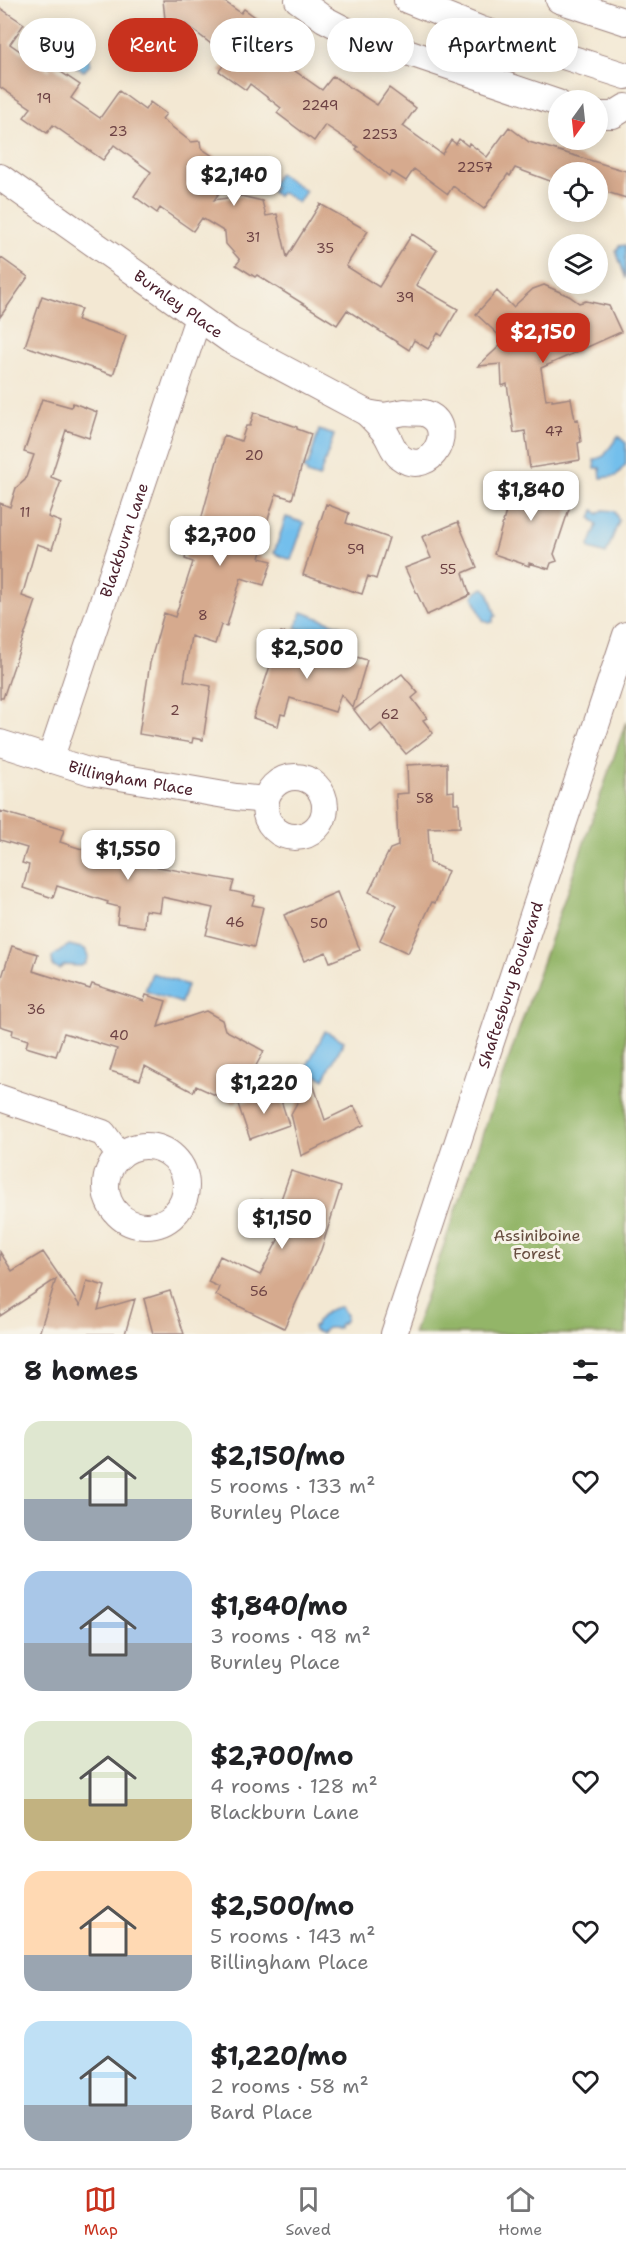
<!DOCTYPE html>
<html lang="en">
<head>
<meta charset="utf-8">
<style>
	body { margin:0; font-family:"Shantell Sans",sans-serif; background:#f2f2f2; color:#202124; height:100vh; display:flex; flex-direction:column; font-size:22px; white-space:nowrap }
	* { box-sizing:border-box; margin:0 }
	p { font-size:20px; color:#757577 }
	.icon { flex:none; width:33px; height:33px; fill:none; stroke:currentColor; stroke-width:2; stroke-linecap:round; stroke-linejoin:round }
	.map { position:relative; height:1334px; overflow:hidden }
	.sheet { display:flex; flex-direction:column; background:#fff; flex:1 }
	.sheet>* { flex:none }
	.top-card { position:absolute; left:18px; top:18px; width:591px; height:54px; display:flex; gap:12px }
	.needle { width:39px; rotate:195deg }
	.buttons { position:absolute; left:548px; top:90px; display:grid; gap:12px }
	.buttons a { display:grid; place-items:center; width:60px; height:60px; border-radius:50%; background:#fff; box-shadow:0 3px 15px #0003; font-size:30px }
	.price { position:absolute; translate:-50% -51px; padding:0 14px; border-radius:12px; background:#fff; color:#222; font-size:20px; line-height:39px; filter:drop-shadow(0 2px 3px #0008) }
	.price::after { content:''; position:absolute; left:50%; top:36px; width:18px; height:14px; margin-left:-9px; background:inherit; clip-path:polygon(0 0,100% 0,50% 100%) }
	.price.current { background:#c8321e; color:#fff }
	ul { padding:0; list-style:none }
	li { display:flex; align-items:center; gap:18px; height:150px; padding:0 24px }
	li span { display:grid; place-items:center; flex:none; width:168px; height:120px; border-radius:18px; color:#555 }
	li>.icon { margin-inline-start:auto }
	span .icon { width:72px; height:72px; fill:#fffc; stroke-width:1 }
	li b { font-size:26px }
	h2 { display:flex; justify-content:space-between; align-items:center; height:72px; padding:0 24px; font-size:26px }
	.chip { padding:0 21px; border-radius:27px; background:#fff; box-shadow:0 3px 15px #0003; font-size:21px; line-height:54px }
	.chip.current { background:#c8321e; color:#fff }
	.tab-bar { display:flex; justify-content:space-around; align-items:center; height:84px; border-top:2px solid #e0e0e0; background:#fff; font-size:16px; color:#757577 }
	.tab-bar a { display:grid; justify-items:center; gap:3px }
	.tab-bar .current { color:#c8321e }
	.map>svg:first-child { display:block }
	.forest { fill:#93b568; stroke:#6e6a4a; stroke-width:1.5 }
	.water { fill:#73bfec; stroke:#5e6f8c; stroke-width:1.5 }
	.building { fill:#d6aa8e }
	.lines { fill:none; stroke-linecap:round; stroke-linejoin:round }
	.minor-casing { stroke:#9e847f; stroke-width:28 }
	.minor { stroke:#fff; stroke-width:26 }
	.labels { text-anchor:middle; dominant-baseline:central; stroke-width:6; stroke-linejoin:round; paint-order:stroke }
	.number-label { font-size:14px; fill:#6d4244 }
	.street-label { font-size:16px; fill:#4a1f2b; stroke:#f7f3e8 }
	.park-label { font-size:16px; fill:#664c3e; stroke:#f7f3e8 }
</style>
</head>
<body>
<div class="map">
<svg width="626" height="1334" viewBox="0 0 626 1334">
	<rect width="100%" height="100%" fill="#f7f3e8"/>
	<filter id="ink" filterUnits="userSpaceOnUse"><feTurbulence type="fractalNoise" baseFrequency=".0167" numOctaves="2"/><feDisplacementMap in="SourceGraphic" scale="12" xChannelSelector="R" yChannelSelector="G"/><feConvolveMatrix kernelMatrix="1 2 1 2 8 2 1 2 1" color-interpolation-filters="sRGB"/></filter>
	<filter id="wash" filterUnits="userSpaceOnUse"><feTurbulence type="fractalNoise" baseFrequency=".008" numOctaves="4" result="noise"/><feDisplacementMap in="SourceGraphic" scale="24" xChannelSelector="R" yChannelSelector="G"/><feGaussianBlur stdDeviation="1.35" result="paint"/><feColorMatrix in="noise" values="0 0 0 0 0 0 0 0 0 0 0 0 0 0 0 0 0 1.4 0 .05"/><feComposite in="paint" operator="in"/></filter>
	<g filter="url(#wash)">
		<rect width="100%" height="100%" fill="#f3e8d3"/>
		<path class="forest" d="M626 722V1334H413Z"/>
		<path class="water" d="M74 42C84 49 89 52 90 65L84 71 76 67 74 59 66 52 68 45Z
			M279 173 306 191 298 203 286 194 281 193 278 196 272 192 275 188 271 185Z
			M626 245V279L616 251 619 246Z
			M319 430 334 435 319 478 307 474V471L304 469 305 465 308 466Z
			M618 436 626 443V464L616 476 601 478 600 468H595L594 460 604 456Z
			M594 510 598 514 603 510 614 511 619 521 606 554 590 549 589 546 597 525 591 518Z
			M286 517 304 523 291 560 274 553Z
			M484 588 488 592 496 616 493 618V622L489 623 483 620 473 596 476 592Z
			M302 612 341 626 339 631 344 634 340 640 325 642 319 636 296 628Z
			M69 945 85 949 88 956 85 964 80 966 65 965 59 969 53 967 52 957Z
			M152 973 187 985 181 1003 145 991Z
			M325 1031 344 1041 324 1079 305 1070Z
			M341 1307 346 1315 345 1321 339 1325 338 1328H327L321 1333 314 1331 313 1327 316 1326C317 1317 331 1307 341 1307Z"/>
		<g id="blocks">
			<path class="building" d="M163 0H222L241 13 244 9 268 26 264 33 284 47 278 59 322 90 333 76 377 105 389 88 416 108 403 126 442 154 451 140 456 144 459 139 468 146 469 143 487 157 509 127 529 142 626 171V198L597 189V172H558V184L515 168 510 176 508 174 484 209 453 186 448 194 414 169 406 181 392 172 389 176 356 149 358 147 325 125 314 141 277 113 281 108 250 84 246 90 219 71 229 58 184 23 174 25 165 19Z
				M0 8 24 24 10 44 49 71 52 66 80 85 71 98 100 118 119 91 145 110 150 102 166 114 162 119 191 142 200 141 201 148 235 171 214 200 241 196 262 201 266 216 277 214 287 257 320 204 368 231 346 266 379 287 412 234 437 250 416 285 458 309 442 336 438 333 428 349 414 340 409 350 347 310 337 325 257 275 255 277 236 265 240 260 226 244 225 232 202 218 193 231 160 208 157 213 134 196 151 172 114 145 103 160 53 125 47 133 24 117 31 108 0 87Z
				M0 257 28 277 0 317Z
				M544 285 569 296 579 303 586 301 609 306 621 332 541 368 546 400 552 399V401L571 398 575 420 578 419 581 442 578 443 580 460 530 468 525 431 514 433 507 384 502 386 501 364 478 366 505 341 476 314 497 291 513 307 533 289Z
				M42 296 81 309 77 320 126 336 113 375 25 346Z
				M42 399 71 407 73 403 97 412 89 438 66 430 51 477 61 481 48 517 61 522 52 549 37 544 22 596 36 601 3 698H0V503L10 507 16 488 25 480 34 455 24 452Z
				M254 412 297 427V429L311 434 292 499 276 494 260 544 264 545 260 558 272 561 264 585 241 578 227 626 221 625 215 644 191 636 184 681 211 686 203 740 193 738 192 743 139 734 150 663 164 613 175 617 193 562 185 559 187 546 195 522 200 524 224 435 241 441 246 426H250Z
				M505 474 573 497 554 554 557 561 551 563 549 569 529 563V566L494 554 507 508 495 504Z
				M326 504 349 513 346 523 389 538 376 579 368 576 362 594 303 575Z
				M458 522 477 567 463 573 470 595 427 615 405 568 431 558 422 537Z
				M281 632 305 639 303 648 344 661 346 654 367 660 353 708 341 694 335 712 290 698 285 715 281 714 278 726 253 718Z
				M402 674 418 693 412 698 427 718 423 720 433 733 406 754 381 724 371 732 354 710Z
				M447 763V792L454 791V803H459L460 827 428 828 430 863 448 871 435 903 432 902 408 953 380 940 397 905 369 892 390 849 398 846 396 794 408 793 407 765Z
				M0 811 64 830 60 842 113 859 115 844 151 849 148 865 234 881 231 891 255 896 252 905 263 907 254 947 206 935 213 908 162 897 160 912 145 910 144 927 117 923 119 907 107 904 108 902 57 886 53 898 23 888 29 865 22 863 27 848 0 840Z
				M337 892 360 950 330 962 326 952 304 961 284 915Z
				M12 946 38 954 33 971 90 989 92 984 144 1001 146 995 166 1001 158 1027 206 1011 222 1020 225 1030 264 1051 235 1104 196 1086 193 1092 145 1066 140 1080 110 1071 117 1049 64 1033 56 1056 26 1047 28 1040 12 1035 13 1030 0 1026V983Z
				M311 1077 325 1120 354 1106 364 1125 301 1156 291 1114Z
				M278 1091 289 1125 250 1139 238 1104Z
				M291 1171 341 1187 321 1250 284 1328 216 1295 219 1287 208 1282 220 1256 260 1275 279 1238 251 1228 261 1200 279 1205Z
				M0 1252 12 1271 43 1252 80 1306 87 1281 105 1286 98 1310 135 1299 125 1334H39L56 1279 0 1316Z
				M170 1291 184 1334H153L144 1299Z"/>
		</g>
	</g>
	<g filter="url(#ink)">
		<use href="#blocks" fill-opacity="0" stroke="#9e847f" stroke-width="1.5"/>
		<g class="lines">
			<defs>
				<g id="minor">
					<path d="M298 0 324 19 351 33 558 103"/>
					<path d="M407 0 482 30 626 76"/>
					<path d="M559 0 626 22"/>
					<path d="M597 115H613L626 107"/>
					<path id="s1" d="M0 177 230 340 367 413"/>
					<path d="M405 412C411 413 418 412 424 413 460 424 431 481 400 457 393 451 391 442 386 434 381 427 374 420 367 413L384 416Z"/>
					<path id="s2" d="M0 743 91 772 236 797 266 800"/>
					<path id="s3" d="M50 760 198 318"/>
					<circle cx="295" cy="807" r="30"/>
					<path d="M0 1098 103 1133 120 1156"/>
					<circle cx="146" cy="1186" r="40"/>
					<path id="s4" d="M394 1334 626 635"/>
				</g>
			</defs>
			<use href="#minor" class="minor-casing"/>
			<use href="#minor" class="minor"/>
		</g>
	</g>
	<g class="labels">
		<g class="number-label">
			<text x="44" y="98">19</text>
			<text x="320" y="105">2249</text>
			<text x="118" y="131">23</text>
			<text x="380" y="134">2253</text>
			<text x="475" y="167">2257</text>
			<text x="253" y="237">31</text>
			<text x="325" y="248">35</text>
			<text x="405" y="297">39</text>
			<text x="554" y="431">47</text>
			<text x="254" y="455">20</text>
			<text x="25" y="512">11</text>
			<text x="356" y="549">59</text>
			<text x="448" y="569">55</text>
			<text x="203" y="615">8</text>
			<text x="175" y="710">2</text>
			<text x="390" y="714">62</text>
			<text x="425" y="798">58</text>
			<text x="235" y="922">46</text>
			<text x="319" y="923">50</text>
			<text x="36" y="1009">36</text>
			<text x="119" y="1035">40</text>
			<text x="259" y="1291">56</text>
		</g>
		<g class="street-label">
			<text stroke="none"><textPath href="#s1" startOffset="219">Burnley Place</textPath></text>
			<text stroke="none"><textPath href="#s3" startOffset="232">Blackburn Lane</textPath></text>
			<text stroke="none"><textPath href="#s2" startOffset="136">Billingham Place</textPath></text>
			<text stroke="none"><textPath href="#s4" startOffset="368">Shaftesbury Boulevard</textPath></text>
		</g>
		<g class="park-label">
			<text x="537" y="1235">Assiniboine<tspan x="537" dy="18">Forest</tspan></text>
		</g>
	</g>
</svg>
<div class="buttons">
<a><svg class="needle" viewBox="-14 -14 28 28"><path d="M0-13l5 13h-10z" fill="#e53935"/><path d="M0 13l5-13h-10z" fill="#757577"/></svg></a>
<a><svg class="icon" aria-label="locate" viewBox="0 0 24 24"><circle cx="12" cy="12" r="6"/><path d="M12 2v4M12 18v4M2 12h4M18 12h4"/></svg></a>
<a><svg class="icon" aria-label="layers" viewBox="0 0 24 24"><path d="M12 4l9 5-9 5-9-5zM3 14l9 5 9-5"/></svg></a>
</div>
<b class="price" style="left:234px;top:207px">$2,140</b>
<b class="price current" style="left:543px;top:364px">$2,150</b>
<b class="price" style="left:531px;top:522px">$1,840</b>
<b class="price" style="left:220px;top:567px">$2,700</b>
<b class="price" style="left:307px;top:680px">$2,500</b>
<b class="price" style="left:128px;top:881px">$1,550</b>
<b class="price" style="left:264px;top:1115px">$1,220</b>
<b class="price" style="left:282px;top:1250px">$1,150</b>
<div class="top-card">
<a class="chip">Buy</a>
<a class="chip current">Rent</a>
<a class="chip">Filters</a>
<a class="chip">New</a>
<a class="chip">Apartment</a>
</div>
</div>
<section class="sheet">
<h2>8 homes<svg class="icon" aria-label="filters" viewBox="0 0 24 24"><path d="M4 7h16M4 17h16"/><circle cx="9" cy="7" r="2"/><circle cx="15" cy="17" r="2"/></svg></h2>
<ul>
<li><span style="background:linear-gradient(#dfe7d0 65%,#9aa5b1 0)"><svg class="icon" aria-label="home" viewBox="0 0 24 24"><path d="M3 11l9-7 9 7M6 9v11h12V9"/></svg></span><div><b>$2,150/mo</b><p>5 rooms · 133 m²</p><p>Burnley Place</p></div><svg class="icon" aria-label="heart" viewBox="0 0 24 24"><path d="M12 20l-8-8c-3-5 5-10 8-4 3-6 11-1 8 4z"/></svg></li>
<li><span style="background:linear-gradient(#a9c7e8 60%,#9aa5b1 0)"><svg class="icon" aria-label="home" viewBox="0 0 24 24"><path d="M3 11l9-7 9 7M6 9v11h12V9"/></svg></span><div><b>$1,840/mo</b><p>3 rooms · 98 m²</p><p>Burnley Place</p></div><svg class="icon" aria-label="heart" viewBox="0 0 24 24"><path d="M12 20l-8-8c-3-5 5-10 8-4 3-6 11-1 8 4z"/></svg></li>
<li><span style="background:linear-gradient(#dfe7d0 65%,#c2b280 0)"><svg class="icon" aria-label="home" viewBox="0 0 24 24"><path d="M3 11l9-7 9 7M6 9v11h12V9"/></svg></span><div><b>$2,700/mo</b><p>4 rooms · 128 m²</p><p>Blackburn Lane</p></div><svg class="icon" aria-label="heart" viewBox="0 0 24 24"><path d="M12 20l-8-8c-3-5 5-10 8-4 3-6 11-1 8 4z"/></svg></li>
<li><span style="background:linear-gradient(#ffd9b3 70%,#9aa5b1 0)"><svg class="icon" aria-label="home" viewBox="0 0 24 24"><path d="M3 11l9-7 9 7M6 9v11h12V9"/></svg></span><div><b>$2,500/mo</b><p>5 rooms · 143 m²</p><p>Billingham Place</p></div><svg class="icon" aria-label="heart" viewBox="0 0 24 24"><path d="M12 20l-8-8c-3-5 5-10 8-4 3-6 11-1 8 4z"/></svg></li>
<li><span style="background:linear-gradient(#bfe0f5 70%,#9aa5b1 0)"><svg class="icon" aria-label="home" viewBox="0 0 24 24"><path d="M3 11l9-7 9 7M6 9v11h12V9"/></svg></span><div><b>$1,220/mo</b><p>2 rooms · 58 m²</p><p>Bard Place</p></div><svg class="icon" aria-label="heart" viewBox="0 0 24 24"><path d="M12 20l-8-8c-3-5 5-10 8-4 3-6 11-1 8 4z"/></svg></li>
</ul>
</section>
<nav class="tab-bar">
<a class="current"><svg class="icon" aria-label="map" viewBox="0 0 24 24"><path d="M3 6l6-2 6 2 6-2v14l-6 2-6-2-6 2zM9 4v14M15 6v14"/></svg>Map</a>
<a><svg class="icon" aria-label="saved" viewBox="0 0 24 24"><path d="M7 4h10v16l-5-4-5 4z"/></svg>Saved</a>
<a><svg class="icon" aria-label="home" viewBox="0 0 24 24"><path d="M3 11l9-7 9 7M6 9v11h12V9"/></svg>Home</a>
</nav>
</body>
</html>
